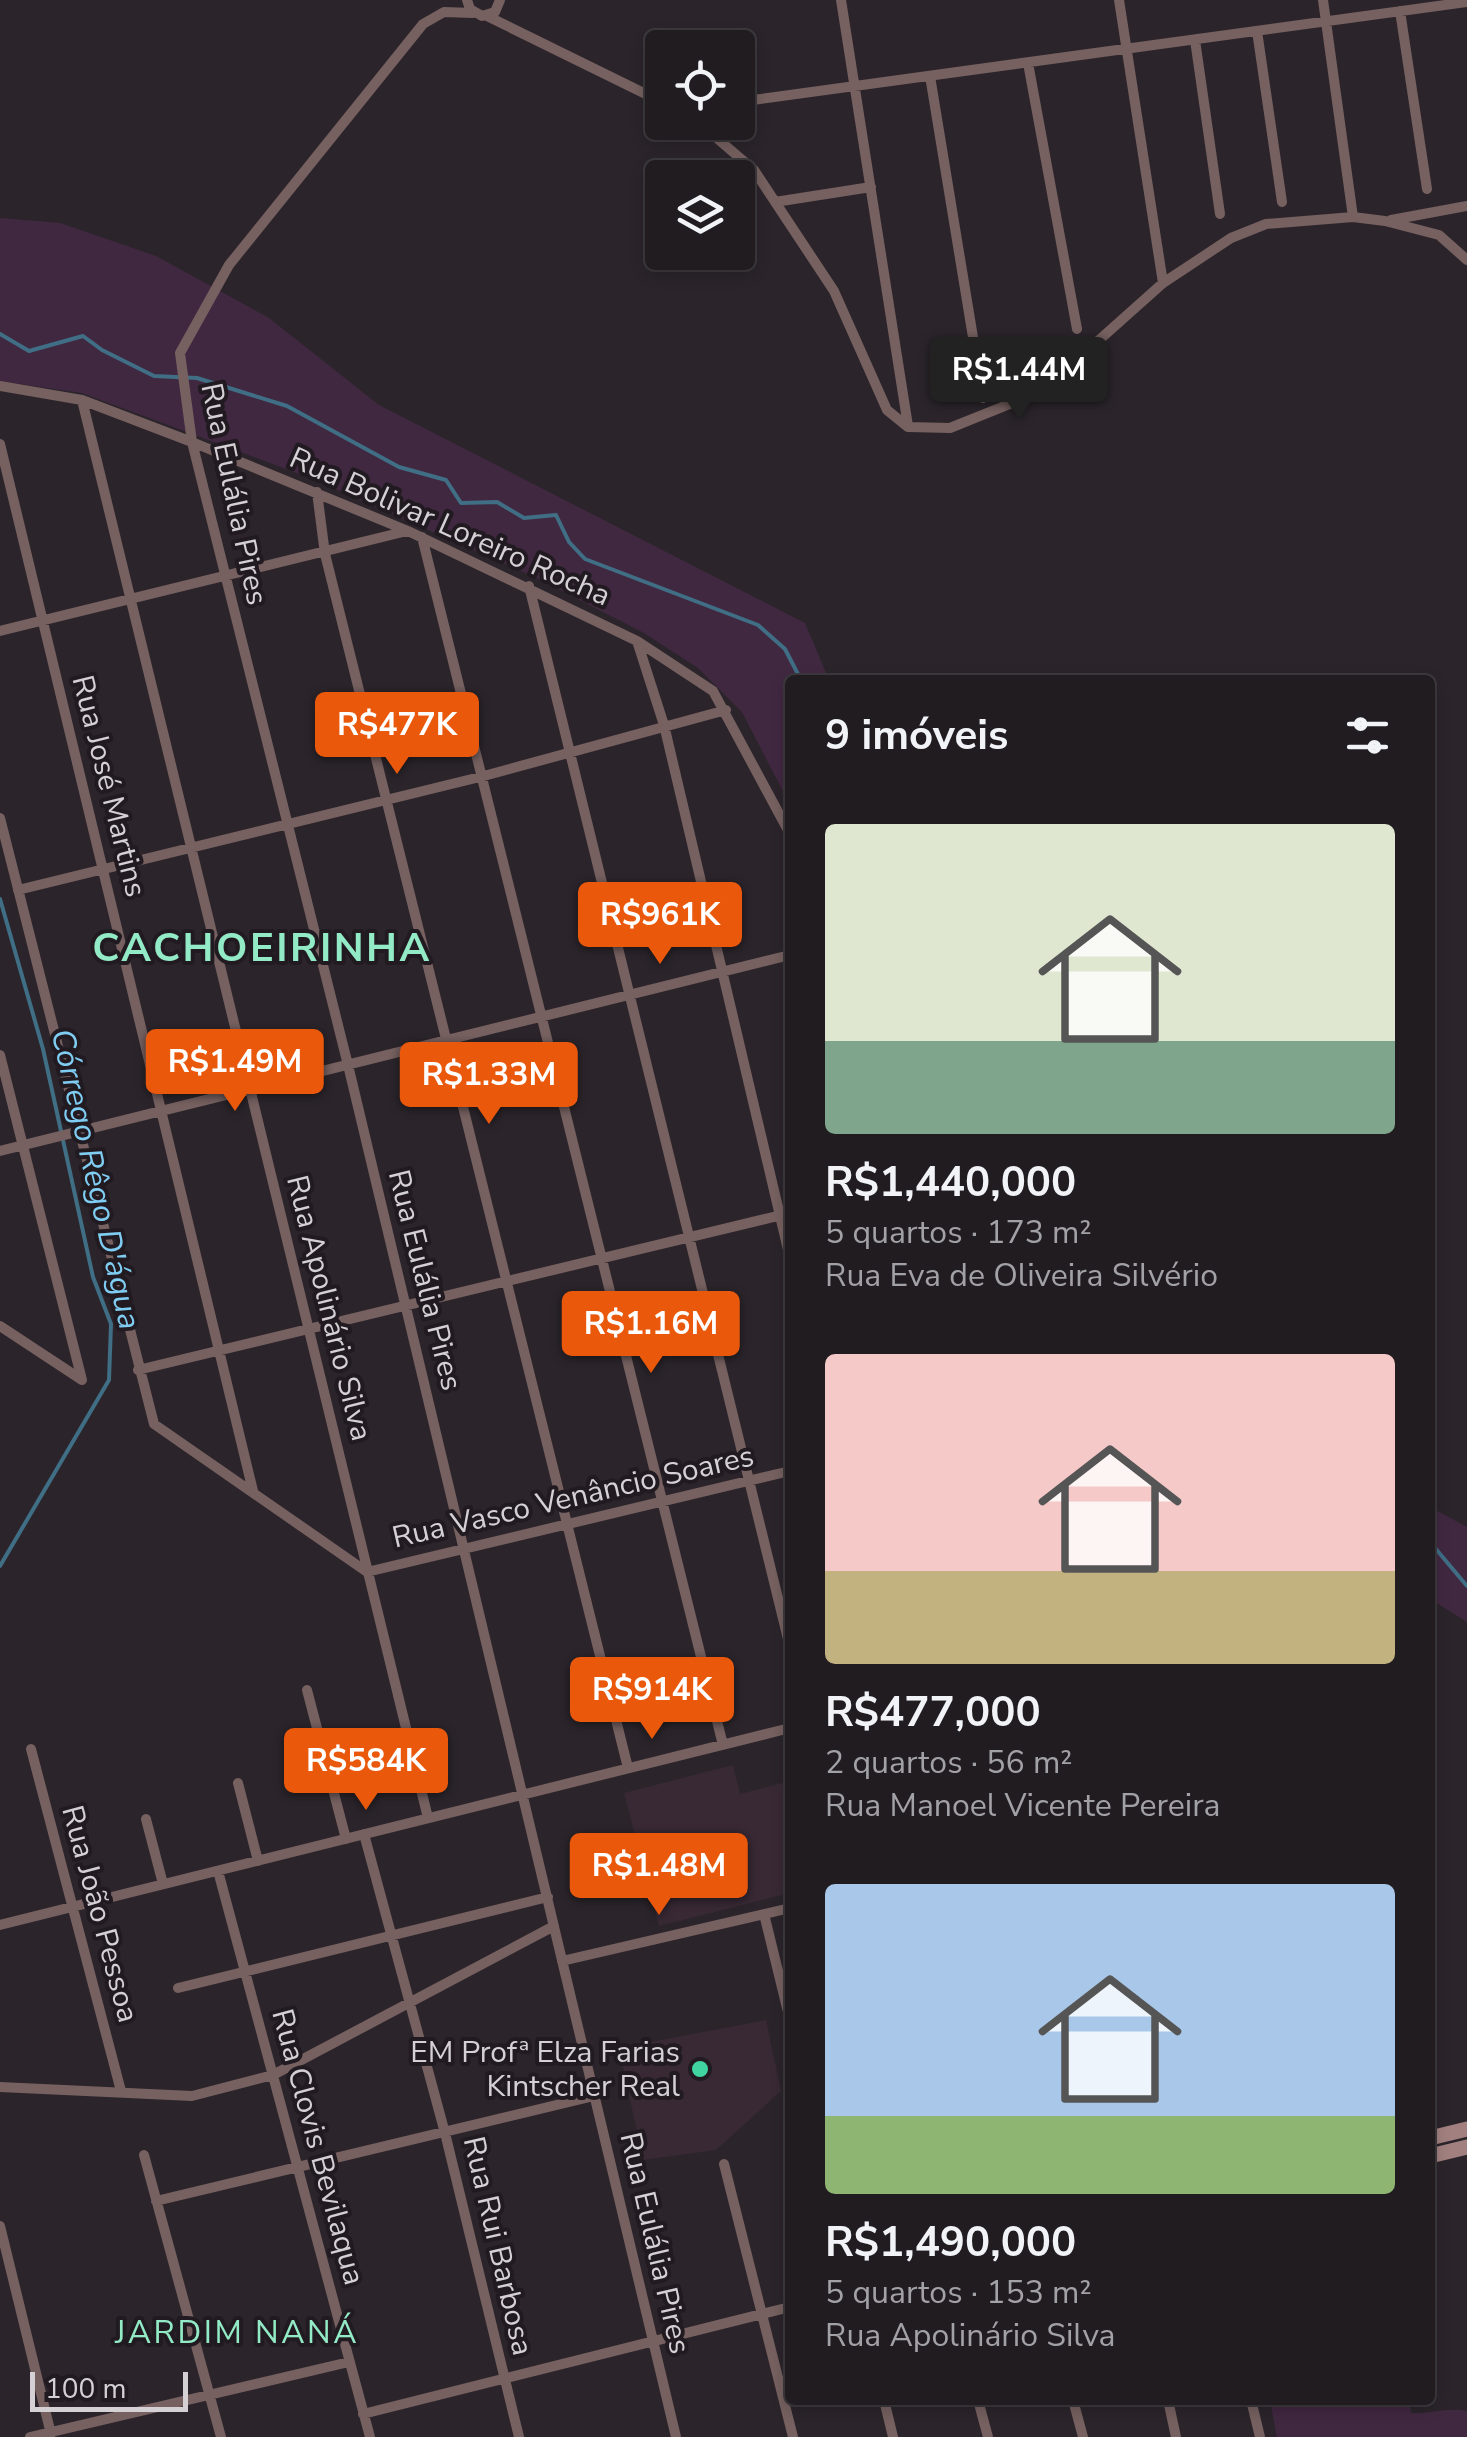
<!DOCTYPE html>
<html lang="pt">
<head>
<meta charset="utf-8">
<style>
	body { margin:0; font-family:"Nunito Sans",sans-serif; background:#282529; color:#f1f3f6; height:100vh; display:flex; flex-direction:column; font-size:38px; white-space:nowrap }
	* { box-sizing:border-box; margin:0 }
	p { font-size:32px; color:#a2a1a5 }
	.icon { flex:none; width:55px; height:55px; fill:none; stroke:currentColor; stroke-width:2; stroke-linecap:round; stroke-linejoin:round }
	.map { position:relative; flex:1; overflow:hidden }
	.side { position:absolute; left:785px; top:675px; width:650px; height:1730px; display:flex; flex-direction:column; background:#201c20; border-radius:10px; box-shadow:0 5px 15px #0003,0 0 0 2px #3d3a3e }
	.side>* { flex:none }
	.controls { position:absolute; left:645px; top:30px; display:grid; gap:20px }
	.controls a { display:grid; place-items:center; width:110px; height:110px; border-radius:10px; background:#201c20; box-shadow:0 5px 15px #0003,0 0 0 2px #3d3a3e; font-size:50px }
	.scale { position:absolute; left:30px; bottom:25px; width:158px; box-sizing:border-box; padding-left:10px; border:5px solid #d4d0d4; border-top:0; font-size:28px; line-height:35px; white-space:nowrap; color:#d4d0d4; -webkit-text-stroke:8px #211b21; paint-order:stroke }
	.price { position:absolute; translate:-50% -85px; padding:0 22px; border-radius:10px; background:#ea580c; color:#fff; font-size:32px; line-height:65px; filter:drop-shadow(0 2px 5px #0008) }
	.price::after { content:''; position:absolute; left:50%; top:60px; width:30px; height:22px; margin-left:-15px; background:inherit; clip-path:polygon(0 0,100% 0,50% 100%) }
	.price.on { background:#222; color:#fff }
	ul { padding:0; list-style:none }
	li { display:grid; align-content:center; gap:20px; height:530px; padding:0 40px }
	li span { display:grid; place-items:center; height:310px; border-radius:10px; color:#555 }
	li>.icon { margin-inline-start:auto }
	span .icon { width:180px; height:180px; fill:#fffc; stroke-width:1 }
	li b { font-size:42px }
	h2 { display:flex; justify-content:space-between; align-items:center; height:120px; padding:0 40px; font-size:42px }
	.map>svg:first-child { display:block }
	.education { fill:#382935 }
	.green { fill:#412841 }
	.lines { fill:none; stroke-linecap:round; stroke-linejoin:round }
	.stream { stroke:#3f6e85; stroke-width:4 }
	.street { stroke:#766060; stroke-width:10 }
	.secondary { stroke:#a28080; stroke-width:15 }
	.poi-dot { fill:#40d4a1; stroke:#211b21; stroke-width:4 }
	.labels { text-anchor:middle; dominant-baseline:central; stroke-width:8; stroke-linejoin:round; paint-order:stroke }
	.street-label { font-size:30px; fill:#d4d0d4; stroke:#211b21 }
	.poi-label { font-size:30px; fill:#d4d0d4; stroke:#211b21; text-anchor:end }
	.water-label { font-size:32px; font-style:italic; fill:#80cdf3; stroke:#211b21 }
	.neighbourhood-label { font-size:32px; letter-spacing:2.5px; fill:#93eac6; stroke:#211b21 }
	.district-label { font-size:40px; font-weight:bold; letter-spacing:2.5px; fill:#93eac6; stroke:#211b21 }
</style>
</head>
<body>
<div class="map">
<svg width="1467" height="2437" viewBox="0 0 1467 2437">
	<rect width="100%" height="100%" fill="#2b252b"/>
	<path class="education" d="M733 1765 740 1794 790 1781V1893L659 1926 624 1793Z
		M766 2020 781 2091 716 2150 643 2160 619 2048Z"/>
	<path class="green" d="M0 218 60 223 156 256 269 318 379 405 805 623 829 680H790V805L742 712 698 668 644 633 537 578 313 479 82 393 0 381Z
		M1430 1507 1467 1527V1622L1430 1599Z
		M1270 2400H1409L1411 2413C1432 2414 1447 2407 1467 2411V2437H1277Z"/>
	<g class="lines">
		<path class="stream" d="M0 334 29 351 83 336 102 350 154 376 197 378 287 406 399 467 446 480 461 503 497 502 524 518 556 515 569 542 585 559 758 625 785 649 801 680
			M0 899 43 1049 93 1277 111 1324 109 1380 0 1566
			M1430 1542 1467 1586"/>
		<path class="street" d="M467 0 470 9 482 16 495 12 500 0
			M841 0 908 426
			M1119 0 1163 283
			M1323 0 1353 217
			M1400 11 1427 189
			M473 13 444 12 423 24 229 265 180 353 192 442 348 1065 676 2437
			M487 16 662 102
			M1257 31 1282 202
			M1195 40 1220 214
			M1028 63 1077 329
			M930 76 983 398
			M738 102 1467 2
			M698 122 754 170 834 291 887 410 908 427 950 428 1042 391 1163 283 1231 238 1266 224 1353 217 1385 221 1439 235 1467 260
			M775 202 871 187
			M1391 220 1467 206
			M0 386 82 400 192 442 408 531 637 641 713 691 790 834
			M82 400 428 1818
			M0 444 253 1491
			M317 492 325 554 628 1768
			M422 537 723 1745
			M529 586 790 1647
			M0 631 407 531
			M637 641 664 725 790 1258
			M0 818 154 1424 367 1572 790 1471
			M18 890 480 777 726 710
			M0 1055 82 1380
			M0 1151 790 955
			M0 1326 82 1380
			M138 1370 790 1213
			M307 1690 346 1839
			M31 1749 121 2091
			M238 1783 258 1861
			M146 1819 163 1884
			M364 1834 445 2133 519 2437
			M218 1871 370 2437
			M764 1914 790 2020
			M0 1925 790 1728
			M562 1961 790 1908
			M178 1988 548 1897
			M0 2087 192 2096 273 2075 554 1926
			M144 2155 221 2437
			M724 2164 793 2437
			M156 2201 594 2096
			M0 2226 51 2434
			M884 2400 893 2437
			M978 2400 988 2437
			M1073 2400 1083 2437
			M1168 2400 1176 2437
			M1251 2400 1260 2437
			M363 2414 790 2307
			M30 2437 349 2362"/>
		<path class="secondary" d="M1430 2138 1467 2129
			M1430 2156 1467 2147"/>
	</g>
	<circle class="poi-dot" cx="700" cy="2069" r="10"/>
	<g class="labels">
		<g class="street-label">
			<text transform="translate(234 494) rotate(78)">Rua Eulália Pires</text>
			<text transform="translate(450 527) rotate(24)">Rua Bolivar Loreiro Rocha</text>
			<text transform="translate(109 786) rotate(76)">Rua José Martins</text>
			<text transform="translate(425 1280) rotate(76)">Rua Eulália Pires</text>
			<text transform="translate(329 1308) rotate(76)">Rua Apolinário Silva</text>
			<text transform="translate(573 1497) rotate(-13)">Rua Vasco Venâncio Soares</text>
			<text transform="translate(100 1914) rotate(75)">Rua João Pessoa</text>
			<text transform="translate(318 2147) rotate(75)">Rua Clovis Bevilaqua</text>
			<text transform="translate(655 2243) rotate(77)">Rua Eulália Pires</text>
			<text transform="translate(498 2246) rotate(77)">Rua Rui Barbosa</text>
		</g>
		<g class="poi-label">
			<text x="680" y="2052">EM Profª Elza Farias<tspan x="680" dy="34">Kintscher Real</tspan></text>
		</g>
		<g class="water-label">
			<text transform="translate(96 1179) rotate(77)">Córrego Rêgo D'água</text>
		</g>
		<g class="neighbourhood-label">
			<text x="237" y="2332">JARDIM NANÁ</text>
		</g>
		<g class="district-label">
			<text x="262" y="948">CACHOEIRINHA</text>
		</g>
	</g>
</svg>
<div class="controls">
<a><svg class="icon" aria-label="locate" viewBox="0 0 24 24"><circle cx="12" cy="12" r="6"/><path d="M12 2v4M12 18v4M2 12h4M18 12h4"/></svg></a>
<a><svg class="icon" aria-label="layers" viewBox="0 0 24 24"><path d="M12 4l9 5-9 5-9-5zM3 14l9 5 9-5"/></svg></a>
</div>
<div class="scale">100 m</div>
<b class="price on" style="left:1019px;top:422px">R$1.44M</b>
<b class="price" style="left:397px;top:777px">R$477K</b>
<b class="price" style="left:660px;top:967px">R$961K</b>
<b class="price" style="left:235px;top:1114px">R$1.49M</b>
<b class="price" style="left:489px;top:1127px">R$1.33M</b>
<b class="price" style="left:651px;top:1376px">R$1.16M</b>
<b class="price" style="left:652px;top:1742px">R$914K</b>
<b class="price" style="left:366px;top:1813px">R$584K</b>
<b class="price" style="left:659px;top:1918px">R$1.48M</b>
<section class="side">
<h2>9 imóveis<svg class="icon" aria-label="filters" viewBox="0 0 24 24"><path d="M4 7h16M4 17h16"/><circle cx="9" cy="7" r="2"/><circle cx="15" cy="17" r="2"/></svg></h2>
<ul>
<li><span style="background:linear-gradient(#dfe7d0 70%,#7fa58c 0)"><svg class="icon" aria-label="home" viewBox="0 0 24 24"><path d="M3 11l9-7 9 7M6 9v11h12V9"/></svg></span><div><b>R$1,440,000</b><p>5 quartos · 173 m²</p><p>Rua Eva de Oliveira Silvério</p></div></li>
<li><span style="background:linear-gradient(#f6c9c9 70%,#c2b280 0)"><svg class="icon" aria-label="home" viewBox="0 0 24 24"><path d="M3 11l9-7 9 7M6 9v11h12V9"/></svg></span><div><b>R$477,000</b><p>2 quartos · 56 m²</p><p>Rua Manoel Vicente Pereira</p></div></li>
<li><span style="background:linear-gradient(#a9c7e8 75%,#8fb573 0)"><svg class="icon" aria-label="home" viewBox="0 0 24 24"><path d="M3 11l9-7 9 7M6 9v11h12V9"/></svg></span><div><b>R$1,490,000</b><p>5 quartos · 153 m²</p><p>Rua Apolinário Silva</p></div></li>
</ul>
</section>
</div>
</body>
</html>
